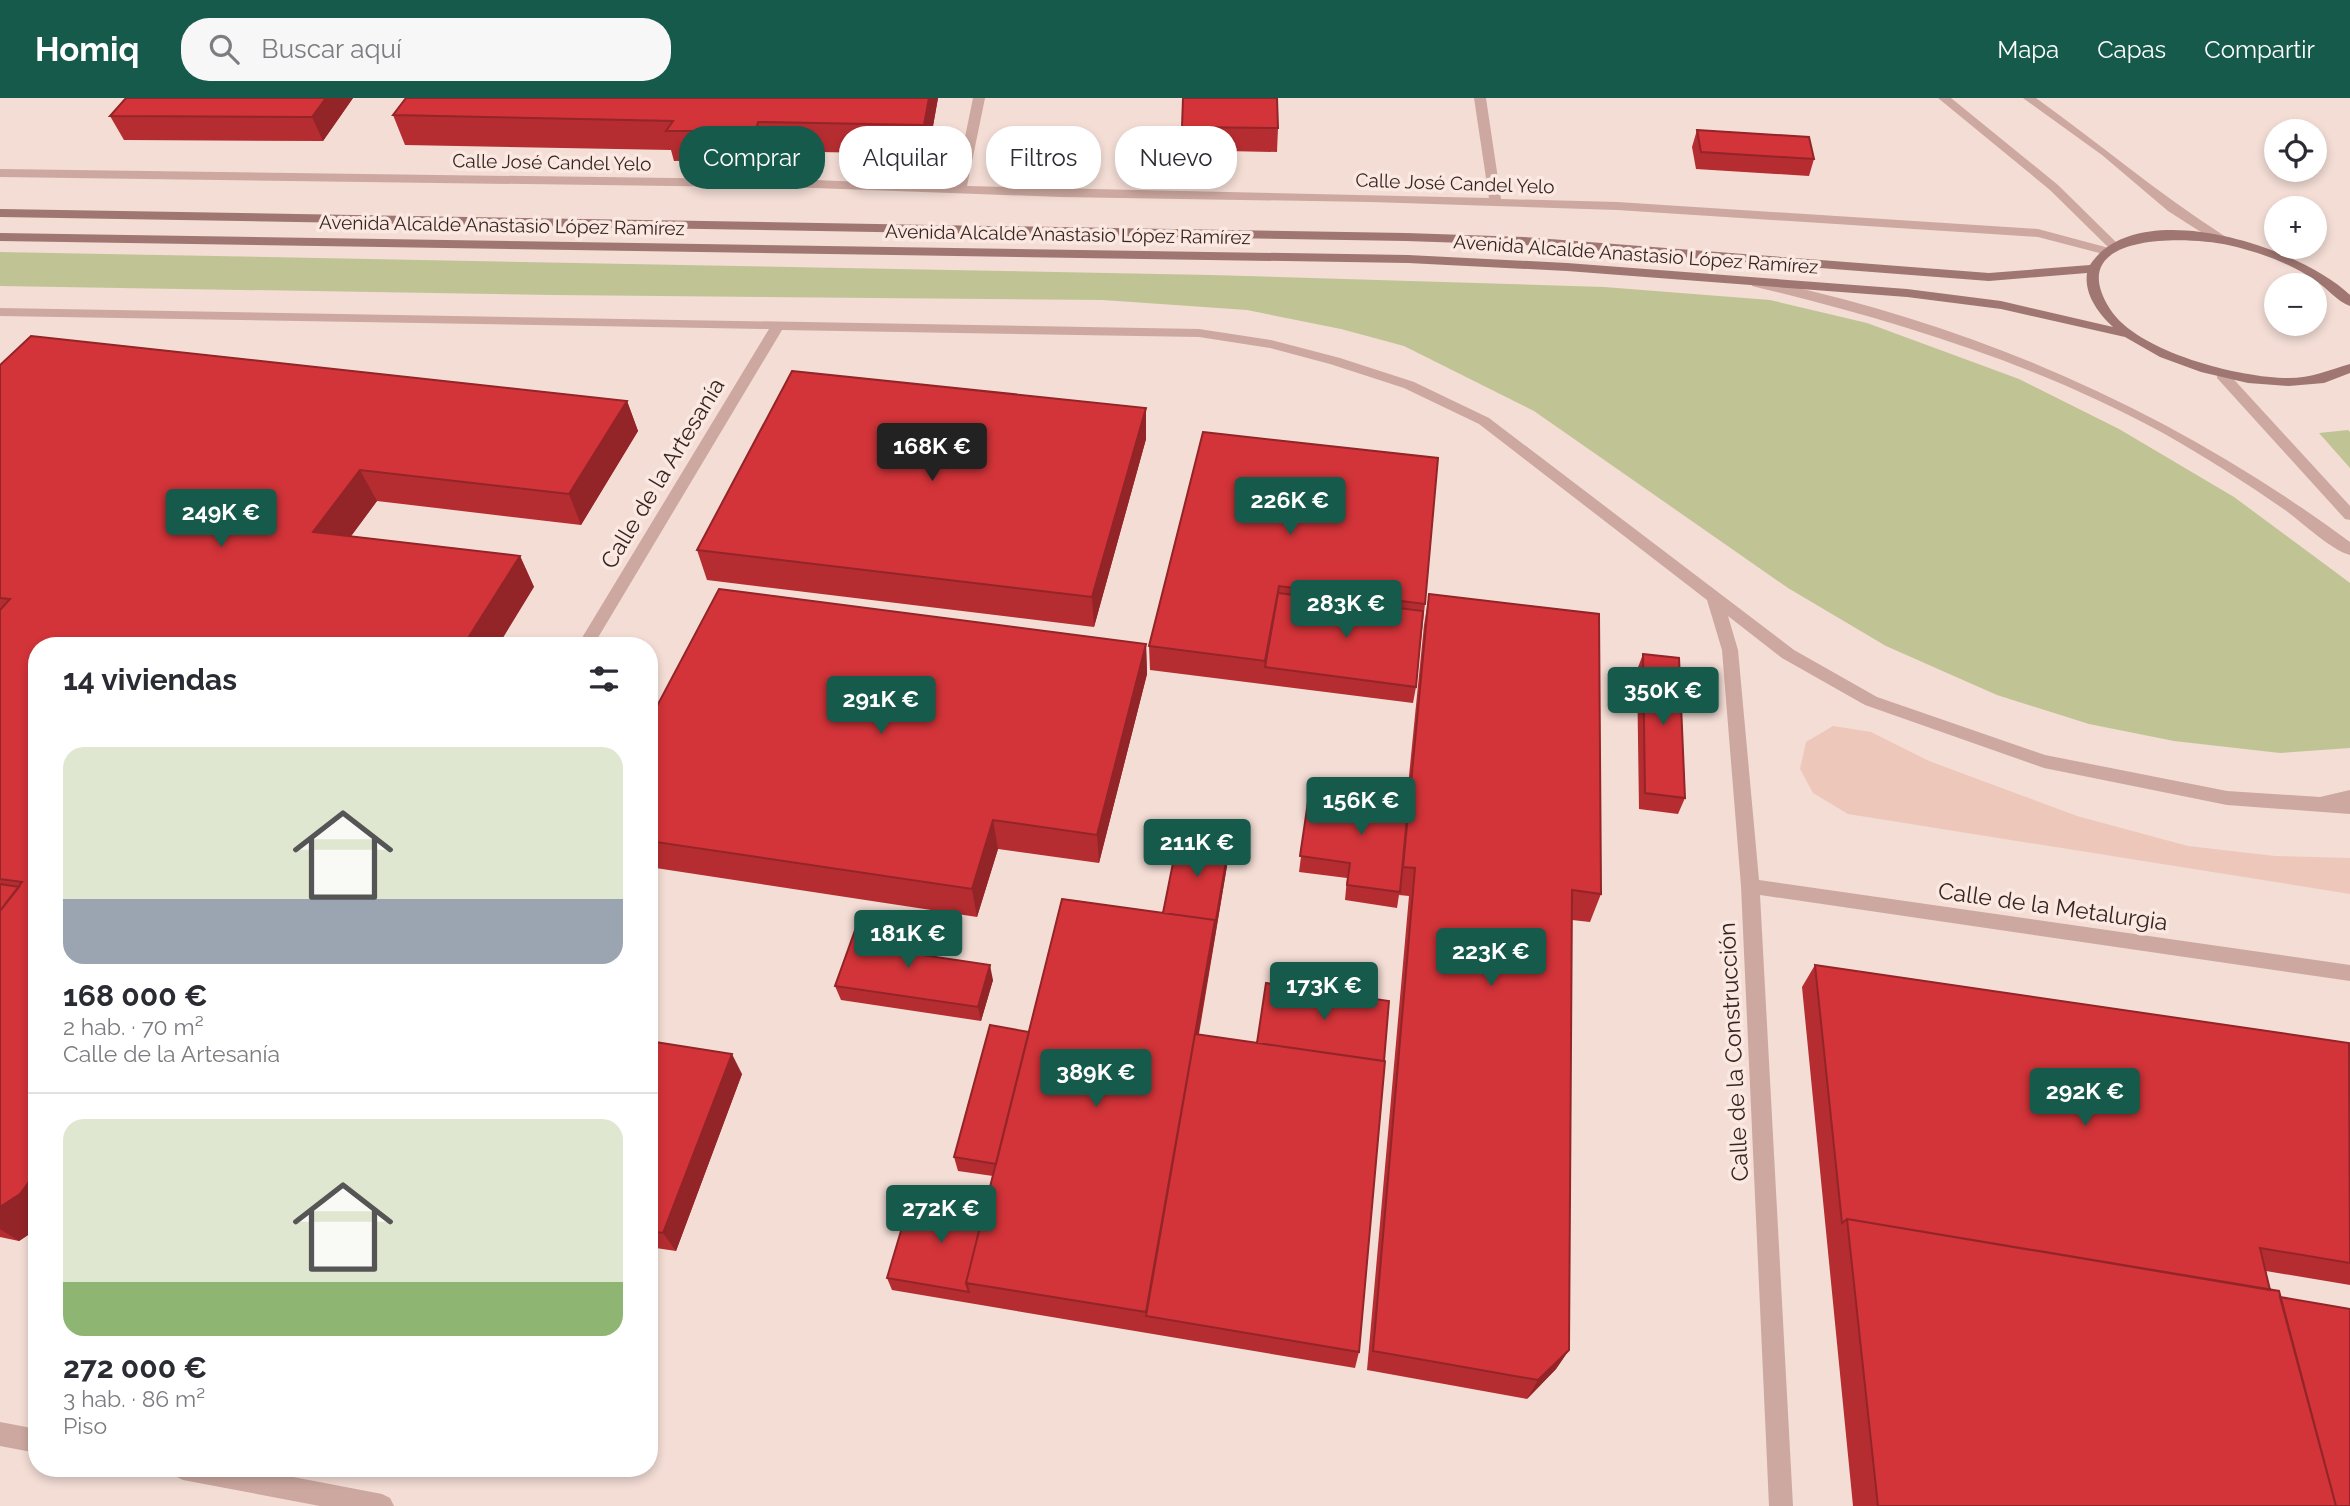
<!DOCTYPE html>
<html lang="es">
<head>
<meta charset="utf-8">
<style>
	body { margin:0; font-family:Raleway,sans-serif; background:#f7f7f7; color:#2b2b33; height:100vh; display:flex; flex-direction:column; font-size:26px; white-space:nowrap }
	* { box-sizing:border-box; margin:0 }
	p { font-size:23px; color:#7c7c81 }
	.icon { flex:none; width:38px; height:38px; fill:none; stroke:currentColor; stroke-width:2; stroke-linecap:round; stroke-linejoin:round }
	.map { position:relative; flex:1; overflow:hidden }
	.sheet { position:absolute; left:28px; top:539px; width:630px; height:840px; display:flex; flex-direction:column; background:#fff; border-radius:28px; box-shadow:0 4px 10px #0003 }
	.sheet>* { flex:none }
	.hud { position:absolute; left:679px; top:28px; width:665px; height:63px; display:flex; gap:14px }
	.fabs { position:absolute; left:2264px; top:21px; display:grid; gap:14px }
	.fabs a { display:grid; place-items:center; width:63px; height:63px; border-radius:50%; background:#fff; box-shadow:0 4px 10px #0003; font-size:35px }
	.price { position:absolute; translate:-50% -60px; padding:0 16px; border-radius:7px; background:#165a4c; color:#fff; font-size:23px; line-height:46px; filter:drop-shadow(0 2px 4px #0008) }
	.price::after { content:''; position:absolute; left:50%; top:42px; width:21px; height:16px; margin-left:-10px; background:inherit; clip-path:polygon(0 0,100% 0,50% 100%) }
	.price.selected { background:#222; color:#fff }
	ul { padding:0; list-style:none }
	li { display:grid; align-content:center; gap:14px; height:371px; padding:0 35px }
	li+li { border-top:2px solid #e1e1e2 }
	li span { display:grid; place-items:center; height:217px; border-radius:21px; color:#555 }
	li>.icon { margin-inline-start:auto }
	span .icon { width:126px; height:126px; fill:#fffc; stroke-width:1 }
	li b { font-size:30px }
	h2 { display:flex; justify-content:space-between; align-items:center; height:84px; padding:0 35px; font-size:30px }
	.pill { padding:0 24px; border-radius:28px; background:#fff; box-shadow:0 4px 10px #0003; font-size:24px; line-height:63px }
	.pill.selected { background:#165a4c; color:#fff }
	header { display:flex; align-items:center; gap:42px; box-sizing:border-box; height:98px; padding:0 35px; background:#165a4c; color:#fff }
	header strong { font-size:33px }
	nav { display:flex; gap:38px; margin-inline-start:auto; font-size:24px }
	.search { width:490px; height:63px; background:#f7f7f7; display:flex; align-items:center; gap:18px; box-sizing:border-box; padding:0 24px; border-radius:28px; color:#7c7c81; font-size:26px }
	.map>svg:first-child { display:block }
	.green { fill:#c0c394 }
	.plaza { fill:#edc8ba }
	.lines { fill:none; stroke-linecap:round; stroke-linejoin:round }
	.lane { fill:#cca8a0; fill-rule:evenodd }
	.street { fill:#cca8a0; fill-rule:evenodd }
	.secondary { fill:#9f7672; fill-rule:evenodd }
	.wall { fill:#b52d31 }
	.shaded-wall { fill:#932428 }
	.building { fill:#d23439; stroke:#932428; stroke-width:2 }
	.labels { text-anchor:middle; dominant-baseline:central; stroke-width:7; stroke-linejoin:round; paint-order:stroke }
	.far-street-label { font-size:19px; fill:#352524; stroke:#fbe8e1 }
	.street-label { font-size:23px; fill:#352524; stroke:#fbe8e1 }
</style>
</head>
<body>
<header>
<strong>Homiq</strong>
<div class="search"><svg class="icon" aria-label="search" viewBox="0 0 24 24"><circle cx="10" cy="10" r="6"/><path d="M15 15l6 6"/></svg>Buscar aquí</div>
<nav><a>Mapa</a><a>Capas</a><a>Compartir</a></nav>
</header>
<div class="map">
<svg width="2350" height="1408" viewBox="0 0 2350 1408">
	<rect width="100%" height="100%" fill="#f3ddd5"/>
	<path class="green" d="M0 154 1211 177 1604 189 1770 202 1867 225 2019 281 2119 331 2234 399 2334 473 2350 485V650L2280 655 2174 643 2089 626 1997 597 1886 548 1788 490 1534 313 1404 248 1341 231 1247 212 1103 202 555 197 0 188Z
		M2348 332 2350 334V370L2319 335Z"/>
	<path class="plaza" d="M1833 628 1871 634 1929 663 2077 718 2188 748 2275 758 2350 760V796L1848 716 1813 695 1800 671 1806 644Z"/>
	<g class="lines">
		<path class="lane" d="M1757 181C1973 225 2173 313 2350 444V457C2331 452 2302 424 2285 412 2245 384 2205 359 2163 335 2035 265 1893 222 1752 188V182Z"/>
		<path class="street" d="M973 0H985L967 88 1489 100 1474 0H1486L1501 101 1617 104 2038 131 2109 150 2050 92 1938 0H1951L2058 87 2121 149 2107 157 2038 139 1617 112 1371 104 1061 99 815 90 0 79V71L815 82 955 88Z
			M2023 0H2036C2100 46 2160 97 2226 139V145H2218L2168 113 2102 57Z
			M0 210 1199 231 1271 242 1340 260 1414 284 1489 320 1794 552 1877 599 2045 657 2227 693 2320 699 2350 692V716L2227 707 2044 670 1865 607 1782 560 1728 518 1738 552 1759 782 2350 867V883L1760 797 1793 1408H1769L1741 788 1722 552 1707 502 1479 326 1404 290 1330 266 1270 250 1199 239 782 232 593 548H577L769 231 0 218Z
			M2222 273 2227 274 2350 408V422L2345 421 2217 280V274Z
			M0 1324 37 1331V1355L0 1348Z
			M171 1370H246L382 1396 390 1400 394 1408H320L183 1382 175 1378Z"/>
		<path class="secondary" d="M0 111 1406 135 1524 139 1989 175 2090 167C2137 95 2300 149 2350 197V208C2338 204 2327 190 2316 183 2290 165 2259 154 2228 147 2186 138 2061 134 2110 211 2137 254 2240 280 2288 280 2312 280 2329 272 2350 266V275L2324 285 2289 288 2248 285 2201 274 2160 259 2125 239 2001 211 1907 199 1567 173 1408 165 0 143V135L1408 157 1567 165 1907 191 2001 203 2113 229C2098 215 2084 196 2087 175L1989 183 1524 147 1406 143 0 119Z"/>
	</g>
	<path class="wall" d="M353 0 323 43 124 42 110 18Z
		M406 0H938L928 56 764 53 762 62 674 63 671 52 405 47 393 17Z
		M1182 29 1278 30 1277 54 1181 52Z
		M1697 32 1814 61 1809 78 1696 71 1692 49Z
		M0 267 627 303 638 333 581 427 377 403 351 438 520 458 534 489 37 548V1131L19 1143 0 1139Z
		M1146 310V341L1094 529 707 482 697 452Z
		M1203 334 1425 506 1416 589 1413 605 1150 572 1149 548Z
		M1429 496 1601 796 1590 824 1572 822 1569 1252 1556 1271 1527 1301 1367 1272 1409 798 1399 797 1397 810 1345 802 1347 780 1299 774 1308 704 1347 710 1407 698 1424 527Z
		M1146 546 1147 576 1099 765 998 751 977 819 649 769V609L656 610Z
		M1643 556 1685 700 1678 716 1639 711 1637 572Z
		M1228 762 1199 936 1359 1254 1355 1270 892 1192 887 1180 929 1130 987 1101 993 1078 958 1073 954 1059 1029 934 1163 815Z
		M897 829 901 844 898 854 993 882 981 923 841 902 835 888Z
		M1815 867 2350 945V1187L2266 1173 2270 1192 2280 1199 2350 1408H1853L1802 889Z
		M649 943 742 976 676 1153 649 1149Z"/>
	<path class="shaded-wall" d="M326 0H353L323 43 312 19Z
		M929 0H938L928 56 924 27Z
		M758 24 764 53 762 62 756 33Z
		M627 303 638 333 581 427 569 396Z
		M1146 310V341L1094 529 1092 499Z
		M360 372 377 403 332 464 313 434Z
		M520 458 534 489 498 548H463Z
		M1146 546 1147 576 1099 765 1097 737Z
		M993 722 998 751 977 819 972 791Z
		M1229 746 1228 762 1150 1219 1146 1218V1214L1215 822Z
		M897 829 901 844 893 867 889 852Z
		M990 867 993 882 981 923 978 909Z
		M732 956 742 976 676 1153 663 1135Z
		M37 1073V1131L19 1143 0 1131V1109Z
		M1569 1252 1556 1271 1527 1301 1538 1282Z"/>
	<path class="building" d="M126 0H326L312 19 110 18Z
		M406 0H929L924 27 758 24 756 33H666L673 23 393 17Z
		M1183 0H1277L1278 30 1182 29Z
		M1697 32 1809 39 1814 61 1701 54Z
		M31 238 627 303 569 396 360 372 313 434 520 458 463 548H37V1073L20 1096 0 1109V813L22 784 0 781V512L10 501 0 500V267Z
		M792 273 1146 310 1092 499 697 452Z
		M1203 334 1438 360 1425 506 1279 488 1265 563 1149 548Z
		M719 491 1146 546 1097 737 993 722 972 791 649 743V609L656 610Z
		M1278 495 1423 513 1416 589 1265 569Z
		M1429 496 1599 516 1601 796 1572 792 1569 1252 1538 1282 1373 1253 1415 770 1403 769Z
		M1643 556 1679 560 1685 700 1645 695Z
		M1350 690 1409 698 1400 794 1347 787 1350 765 1300 758 1308 704 1347 710Z
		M1178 740 1229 746 1214 834 1215 822 1163 815Z
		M0 786 19 789 0 813Z
		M1062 801 1215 822 1146 1214 966 1185Z
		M858 824 897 829 889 852 990 867 978 909 835 888Z
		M1815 867 2349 945 2350 1165 2260 1150 2270 1192 1847 1121 1842 1125Z
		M1266 885 1389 903 1384 963 1257 945Z
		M990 927 1029 934 996 1066 954 1059Z
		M1195 936 1385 963 1359 1254 1146 1218Z
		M649 943 732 956 663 1135 649 1133Z
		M940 1094 987 1101 966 1185 969 1194 887 1180 903 1126 929 1130Z
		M1847 1121 2279 1193 2336 1408H1878Z
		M2280 1199 2350 1211V1408H2336Z"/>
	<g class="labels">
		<g class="far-street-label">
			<text transform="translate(552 64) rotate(1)">Calle José Candel Yelo</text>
			<text transform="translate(1455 85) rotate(2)">Calle José Candel Yelo</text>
			<text transform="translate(502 127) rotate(1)">Avenida Alcalde Anastasio López Ramírez</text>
			<text transform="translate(1068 136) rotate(1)">Avenida Alcalde Anastasio López Ramírez</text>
			<text transform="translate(1636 156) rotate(4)">Avenida Alcalde Anastasio López Ramírez</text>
		</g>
		<g class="street-label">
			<text transform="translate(662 375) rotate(-59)">Calle de la Artesanía</text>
			<text transform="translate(2053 808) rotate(8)">Calle de la Metalurgia</text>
			<text transform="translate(1733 954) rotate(-93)">Calle de la Construcción</text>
		</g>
	</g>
</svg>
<div class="fabs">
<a><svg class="icon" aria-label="locate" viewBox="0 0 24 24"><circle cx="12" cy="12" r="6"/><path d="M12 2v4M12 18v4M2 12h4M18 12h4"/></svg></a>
<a>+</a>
<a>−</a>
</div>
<b class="price selected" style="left:932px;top:385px">168K €</b>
<b class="price" style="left:1290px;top:439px">226K €</b>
<b class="price" style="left:221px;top:451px">249K €</b>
<b class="price" style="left:1346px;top:542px">283K €</b>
<b class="price" style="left:1663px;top:629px">350K €</b>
<b class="price" style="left:881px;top:638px">291K €</b>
<b class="price" style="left:1361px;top:739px">156K €</b>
<b class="price" style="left:1197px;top:781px">211K €</b>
<b class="price" style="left:908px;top:872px">181K €</b>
<b class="price" style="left:1491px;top:890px">223K €</b>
<b class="price" style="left:1324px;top:924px">173K €</b>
<b class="price" style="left:1096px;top:1011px">389K €</b>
<b class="price" style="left:2085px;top:1030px">292K €</b>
<b class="price" style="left:941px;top:1147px">272K €</b>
<div class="hud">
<a class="pill selected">Comprar</a>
<a class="pill">Alquilar</a>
<a class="pill">Filtros</a>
<a class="pill">Nuevo</a>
</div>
<section class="sheet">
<h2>14 viviendas<svg class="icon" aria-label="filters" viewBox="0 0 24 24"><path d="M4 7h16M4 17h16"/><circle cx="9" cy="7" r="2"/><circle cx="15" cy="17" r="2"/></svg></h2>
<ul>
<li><span style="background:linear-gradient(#dfe7d0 70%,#9aa5b1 0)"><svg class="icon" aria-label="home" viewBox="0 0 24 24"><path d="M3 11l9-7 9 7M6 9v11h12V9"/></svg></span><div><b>168 000 €</b><p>2 hab. · 70 m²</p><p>Calle de la Artesanía</p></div></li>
<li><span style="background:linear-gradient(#dfe7d0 75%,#8fb573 0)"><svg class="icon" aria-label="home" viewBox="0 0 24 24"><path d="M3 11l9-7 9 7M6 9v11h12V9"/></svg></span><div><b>272 000 €</b><p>3 hab. · 86 m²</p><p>Piso</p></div></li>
</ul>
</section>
</div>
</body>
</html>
